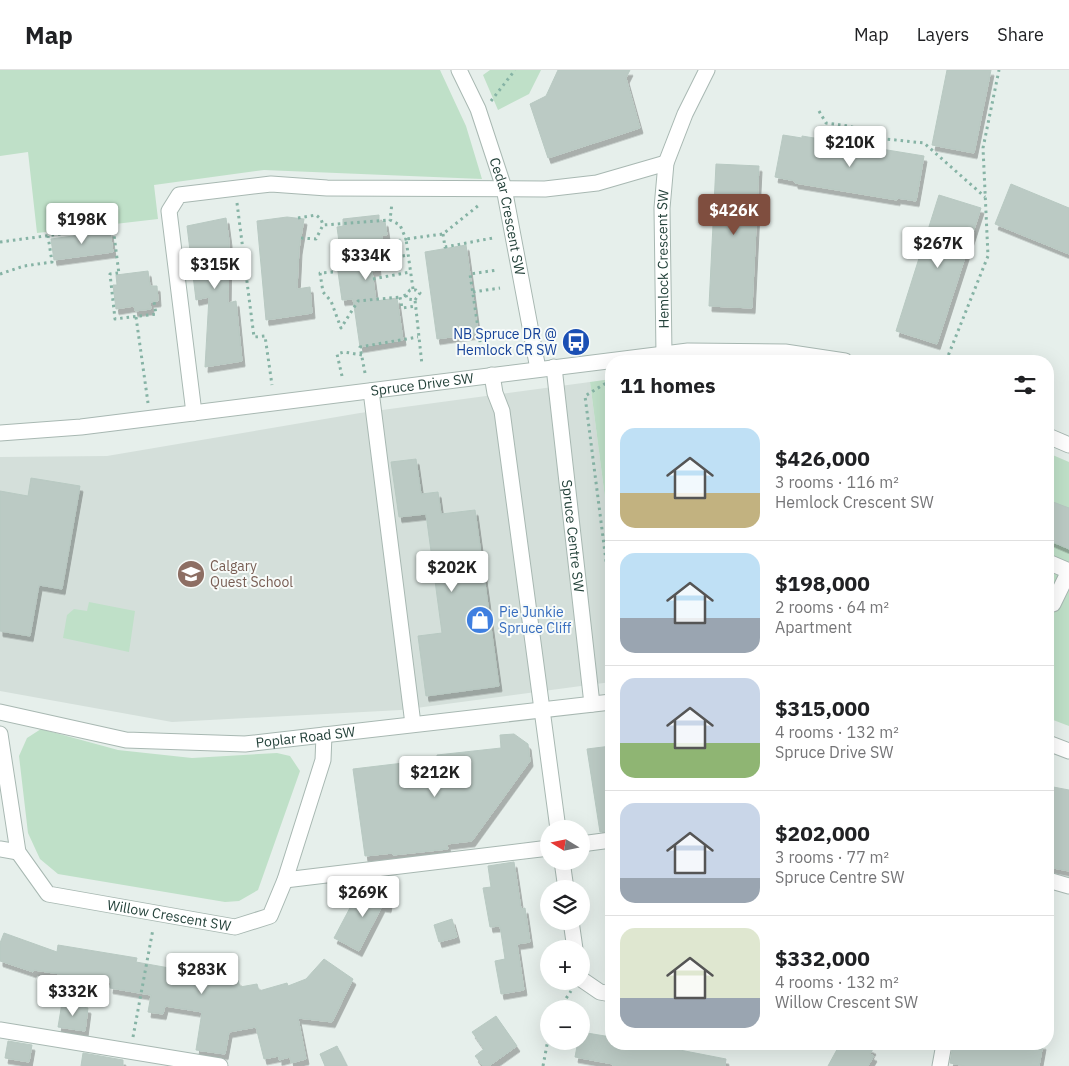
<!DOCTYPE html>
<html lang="en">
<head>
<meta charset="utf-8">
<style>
	body { margin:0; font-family:"IBM Plex Sans",sans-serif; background:#f6f6f6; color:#202124; height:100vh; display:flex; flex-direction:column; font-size:19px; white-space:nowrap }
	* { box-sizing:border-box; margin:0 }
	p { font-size:16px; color:#757577 }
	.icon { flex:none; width:28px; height:28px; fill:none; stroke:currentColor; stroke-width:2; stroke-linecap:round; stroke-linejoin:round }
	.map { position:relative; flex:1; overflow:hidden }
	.sheet { position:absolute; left:605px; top:285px; width:449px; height:695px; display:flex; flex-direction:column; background:#fff; border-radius:20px; box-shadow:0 5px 20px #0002 }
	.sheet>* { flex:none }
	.needle { width:32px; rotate:280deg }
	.buttons { position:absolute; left:540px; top:750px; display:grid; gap:10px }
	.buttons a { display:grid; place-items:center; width:50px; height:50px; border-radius:50%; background:#fff; box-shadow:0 5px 20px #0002; font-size:25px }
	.price { position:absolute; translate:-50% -42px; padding:0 11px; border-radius:5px; background:#fff; color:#222; font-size:16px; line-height:32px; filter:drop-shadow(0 1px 2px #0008) }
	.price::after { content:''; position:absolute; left:50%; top:30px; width:15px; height:11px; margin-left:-8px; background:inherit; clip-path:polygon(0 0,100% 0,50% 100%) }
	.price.current { background:#7f4e3f; color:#fff }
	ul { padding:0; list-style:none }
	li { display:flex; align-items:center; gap:15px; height:125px; padding:0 15px }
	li+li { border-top:1px solid #e0e0e0 }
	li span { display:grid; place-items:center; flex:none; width:140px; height:100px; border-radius:15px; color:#555 }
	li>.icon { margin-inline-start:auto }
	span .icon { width:60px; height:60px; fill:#fffc; stroke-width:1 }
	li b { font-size:21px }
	h2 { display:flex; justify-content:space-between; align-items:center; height:60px; padding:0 15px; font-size:21px }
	header { display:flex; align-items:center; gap:30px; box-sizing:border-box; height:70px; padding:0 25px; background:#fff; border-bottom:1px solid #e0e0e0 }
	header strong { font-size:24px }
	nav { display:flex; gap:28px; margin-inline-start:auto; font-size:18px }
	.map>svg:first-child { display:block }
	.built { fill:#d4dfda }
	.green { fill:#bfe0c8 }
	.building { fill:#bbcac4; stroke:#b8c9c2; filter:url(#shadow) }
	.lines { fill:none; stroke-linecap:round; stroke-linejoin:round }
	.minor-casing { stroke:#a8b8b2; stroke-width:17 }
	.path { stroke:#86b3a5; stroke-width:3; stroke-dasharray:2.5 4; stroke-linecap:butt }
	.minor { stroke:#fff; stroke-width:15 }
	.labels { text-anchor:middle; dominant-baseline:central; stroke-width:4; stroke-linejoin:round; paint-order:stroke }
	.street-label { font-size:14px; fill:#24423a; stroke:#f7fbf9 }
	.transit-label { font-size:14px; fill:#164399; stroke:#f7fbf9; text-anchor:end }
	.education-label { font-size:14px; fill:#785e54; stroke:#f7fbf9; text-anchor:start }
	.shop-label { font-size:14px; fill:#366cbe; stroke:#f7fbf9; text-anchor:start }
</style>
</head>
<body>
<header>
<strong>Map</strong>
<nav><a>Map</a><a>Layers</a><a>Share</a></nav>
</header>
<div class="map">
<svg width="1069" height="996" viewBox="0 0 1069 996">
	<defs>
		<filter id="shadow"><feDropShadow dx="3" dy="5.5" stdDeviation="0" flood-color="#0004"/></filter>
	</defs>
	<rect width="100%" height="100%" fill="#e6efeb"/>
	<path class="built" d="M590 312 611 474V612L401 640 172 652 0 621V387L107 386 360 343Z"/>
	<path class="green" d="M0 0H440L466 56 482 109 264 100 154 115 158 149 37 163 28 82 0 86Z
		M490 0H541L529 24 498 40 483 5Z
		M611 309V474L590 312Z
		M1048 383 1069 392V656L1048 648Z
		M89 532 135 541 129 582 63 568 67 545 74 539 87 541Z
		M41 659 118 680 192 688 277 683 290 686 300 701 258 820 239 831 225 832 58 804 40 789 28 763 19 686 27 668Z"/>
	<path class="building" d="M558 0H630L626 8 640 58 548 88 530 34 546 26Z
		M947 0H991L974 83 932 75Z
		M783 65 802 68V66L924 86 916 131 897 128V130L795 113V111L775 107Z
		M716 94 759 96 752 238 709 236Z
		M1011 114 1069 138V184L995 154Z
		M939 125 981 138 937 274 896 261Z
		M379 145V152L385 151 387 165H382V172L379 173 380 182 376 183 378 200 372 201 376 231 397 228 403 270 360 277 353 229 342 230 336 188 341 187 337 157 343 156V149Z
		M287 147 304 149 299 179 297 219 310 217 312 243 266 250 257 151Z
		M226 148 229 171 228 233 236 231 242 291 205 297 209 227 196 230 187 156Z
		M110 161 113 182 54 190 51 169Z
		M466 175 478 263 437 269 425 182Z
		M148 201 150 216H157L158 231 150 232 151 239 135 241 134 236 116 239 113 215H117L116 205Z
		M416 389 421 424 438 422 441 444 475 440 499 616 426 626 418 566 442 563 426 444 399 447 391 392Z
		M31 408 80 416 62 519 39 515 30 566 0 561V421L28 426Z
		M1048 430 1069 438V479L1048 470Z
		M514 664 528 674 530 691 472 771 447 774 448 779 393 785V783L365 786 353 699 437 689V685L501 678 500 665Z
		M611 676V761L600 762 587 679Z
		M1048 716 1069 720V801L1048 797Z
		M514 792 521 839 525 838 530 872 517 874 524 920 501 924 495 891 505 889 500 856 490 857 483 818 491 817 488 796Z
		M369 815 391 819 388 837 382 836 359 881 334 868 352 834 364 841Z
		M452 849 457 867 439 872 434 855Z
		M4 863 57 882 58 875 137 888 136 892 197 903 198 900 214 903 212 915 238 910 240 917 257 914 259 921 287 913 288 916 306 909 324 889 353 909 332 952 298 948 306 989 291 993 290 987 279 990V986L264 989 256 957 229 962 225 984 196 980 202 942 165 936 163 944 148 942 151 925 110 918 111 912 34 900 33 902 0 891V873Z
		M62 933 88 938 85 961 58 957Z
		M496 946 517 976 489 996H483L475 986 484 979 472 962Z
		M581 962 611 967V974H649L726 989 725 996H613V994L575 987 578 971H581Z
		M8 971 32 975 29 992 5 988Z
		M840 974H863L873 979 870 984 874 986 868 996H828Z
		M953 974H1043L1039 996H965L950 993Z
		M337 976 347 996H325L320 984Z
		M83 983 123 990V996H81Z"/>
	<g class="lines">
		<defs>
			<g id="minor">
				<path id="s1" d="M459 0 478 39 504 118 538 299"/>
				<path id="s2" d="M664 284 662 138 666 93 685 44 707 0"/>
				<path id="s3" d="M554 297 592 634"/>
				<path d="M492 305 495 323 502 341 558 759"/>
				<path d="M371 321 413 654"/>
				<path d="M194 343 169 141 179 125 271 114 327 118 545 119 597 113 666 93"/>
				<path id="s4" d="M0 363 81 357 688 281 785 282 845 291"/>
				<path d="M1048 366 1069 375"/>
				<path d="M1048 492 1069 501"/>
				<path d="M1048 535 1053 534 1069 501"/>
				<path id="s5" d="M0 642 126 670 245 674 611 632"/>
				<path id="s6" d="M0 664 18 782 48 824 235 857 270 846 285 810 323 690 324 665"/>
				<path d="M1048 673 1069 681"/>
				<path d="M581 774 611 770"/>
				<path d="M0 779 18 782"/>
				<path d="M562 791 566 819"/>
				<path d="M285 810 549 778"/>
				<path d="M1048 810 1069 816"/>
				<path d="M571 851 575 879"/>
				<path d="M581 909 600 922 611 924"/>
				<path d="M0 960 220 996"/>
				<path d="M940 996 944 974"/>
			</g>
		</defs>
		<use href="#minor" class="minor-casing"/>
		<path class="path" d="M491 31 515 0
			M819 41 826 53 849 56 886 69 924 73 985 127
			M237 133 254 267 265 266 272 315
			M298 148 316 145 321 149 323 155
			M443 164 445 177 493 168
			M301 168 316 169 323 155 390 150
			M0 172 113 157 119 204
			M379 175 406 169 400 155 390 150 392 133
			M377 191 408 185
			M333 202 320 203 323 222 331 231 341 258 358 231 400 227
			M118 203 110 204 115 249 156 244 154 232
			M0 204 24 196 52 192 48 166
			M373 209 410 202
			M413 219 406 169 443 164 479 135
			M473 222 500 218
			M406 225 400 227 402 238 416 236
			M415 230 420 223 416 220H410L406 225 407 229 415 230 422 295
			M136 247 148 333
			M482 285 470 204 497 200
			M946 291 988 186 983 78 999 0
			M365 303 360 277 418 267
			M342 306 337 284 344 282 362 285
			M611 310 585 326 611 530
			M559 939 571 921
			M133 967 153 859
			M543 996 549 964"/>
		<use href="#minor" class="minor"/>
	</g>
	<defs>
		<symbol id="bus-disc" viewBox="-11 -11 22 22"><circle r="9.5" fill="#1a4fb4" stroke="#f7fbf9"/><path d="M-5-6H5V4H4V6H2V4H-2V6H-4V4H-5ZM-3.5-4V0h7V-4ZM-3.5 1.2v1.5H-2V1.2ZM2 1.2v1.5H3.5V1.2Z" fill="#fff"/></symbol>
		<symbol id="school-disc" viewBox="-11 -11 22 22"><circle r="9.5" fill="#8d6e63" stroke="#f7fbf9"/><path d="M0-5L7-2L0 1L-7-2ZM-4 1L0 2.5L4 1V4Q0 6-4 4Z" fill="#fff"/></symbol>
		<symbol id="shop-disc" viewBox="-11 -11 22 22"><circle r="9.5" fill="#3f7fe0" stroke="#f7fbf9"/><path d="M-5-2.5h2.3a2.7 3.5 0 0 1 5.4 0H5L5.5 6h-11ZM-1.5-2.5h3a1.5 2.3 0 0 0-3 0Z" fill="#fff"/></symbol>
	</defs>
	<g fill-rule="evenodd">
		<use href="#bus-disc" x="560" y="256" width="32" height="32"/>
		<use href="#school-disc" x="175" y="488" width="32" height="32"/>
		<use href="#shop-disc" x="464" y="534" width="32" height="32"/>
	</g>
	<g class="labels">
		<g class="street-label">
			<text stroke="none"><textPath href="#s1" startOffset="155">Cedar Crescent SW</textPath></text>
			<text stroke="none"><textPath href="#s2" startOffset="95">Hemlock Crescent SW</textPath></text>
			<text stroke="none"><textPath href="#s4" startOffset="425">Spruce Drive SW</textPath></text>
			<text stroke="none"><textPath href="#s3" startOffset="170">Spruce Centre SW</textPath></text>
			<text stroke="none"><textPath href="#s5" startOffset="309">Poplar Road SW</textPath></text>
			<text stroke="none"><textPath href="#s6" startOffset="294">Willow Crescent SW</textPath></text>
		</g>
		<g class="transit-label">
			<text x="557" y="264">NB Spruce DR @<tspan x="557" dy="16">Hemlock CR SW</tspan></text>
		</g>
		<g class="education-label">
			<text x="210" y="496">Calgary<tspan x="210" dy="16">Quest School</tspan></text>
		</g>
		<g class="shop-label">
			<text x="499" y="542">Pie Junkie<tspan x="499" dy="16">Spruce Cliff</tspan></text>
		</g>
	</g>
</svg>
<div class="buttons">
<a><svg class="needle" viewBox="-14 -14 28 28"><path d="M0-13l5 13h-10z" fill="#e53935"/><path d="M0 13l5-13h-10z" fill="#757577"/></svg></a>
<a><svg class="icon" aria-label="layers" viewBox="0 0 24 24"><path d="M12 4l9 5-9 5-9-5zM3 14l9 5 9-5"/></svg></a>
<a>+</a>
<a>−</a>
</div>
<b class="price" style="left:850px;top:98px">$210K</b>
<b class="price current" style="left:734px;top:166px">$426K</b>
<b class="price" style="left:82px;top:175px">$198K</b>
<b class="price" style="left:938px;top:199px">$267K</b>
<b class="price" style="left:366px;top:211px">$334K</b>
<b class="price" style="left:215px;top:220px">$315K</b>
<b class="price" style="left:452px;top:523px">$202K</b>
<b class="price" style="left:435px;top:728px">$212K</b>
<b class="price" style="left:363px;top:848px">$269K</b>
<b class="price" style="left:202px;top:925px">$283K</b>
<b class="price" style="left:73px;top:947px">$332K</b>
<section class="sheet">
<h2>11 homes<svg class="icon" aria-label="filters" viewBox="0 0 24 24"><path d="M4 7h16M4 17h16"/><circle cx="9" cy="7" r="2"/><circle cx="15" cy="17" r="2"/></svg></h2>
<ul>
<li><span style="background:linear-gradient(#bfe0f5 65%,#c2b280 0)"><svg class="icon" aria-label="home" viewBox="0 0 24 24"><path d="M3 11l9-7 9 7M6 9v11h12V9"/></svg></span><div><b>$426,000</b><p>3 rooms · 116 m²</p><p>Hemlock Crescent SW</p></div></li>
<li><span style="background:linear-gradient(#bfe0f5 65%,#9aa5b1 0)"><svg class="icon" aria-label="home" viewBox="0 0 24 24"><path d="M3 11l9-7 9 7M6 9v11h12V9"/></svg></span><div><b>$198,000</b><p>2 rooms · 64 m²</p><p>Apartment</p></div></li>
<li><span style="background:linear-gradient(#c9d6e8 65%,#8fb573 0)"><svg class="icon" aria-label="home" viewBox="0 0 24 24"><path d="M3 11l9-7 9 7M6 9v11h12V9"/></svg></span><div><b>$315,000</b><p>4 rooms · 132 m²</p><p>Spruce Drive SW</p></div></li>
<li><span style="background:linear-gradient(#c9d6e8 75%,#9aa5b1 0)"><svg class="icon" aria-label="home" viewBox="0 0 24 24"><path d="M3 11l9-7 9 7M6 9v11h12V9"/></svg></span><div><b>$202,000</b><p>3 rooms · 77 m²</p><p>Spruce Centre SW</p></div></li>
<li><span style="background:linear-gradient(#dfe7d0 70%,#9aa5b1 0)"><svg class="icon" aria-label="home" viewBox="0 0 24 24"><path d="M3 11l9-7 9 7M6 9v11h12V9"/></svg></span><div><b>$332,000</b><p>4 rooms · 132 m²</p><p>Willow Crescent SW</p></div></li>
</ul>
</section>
</div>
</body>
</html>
